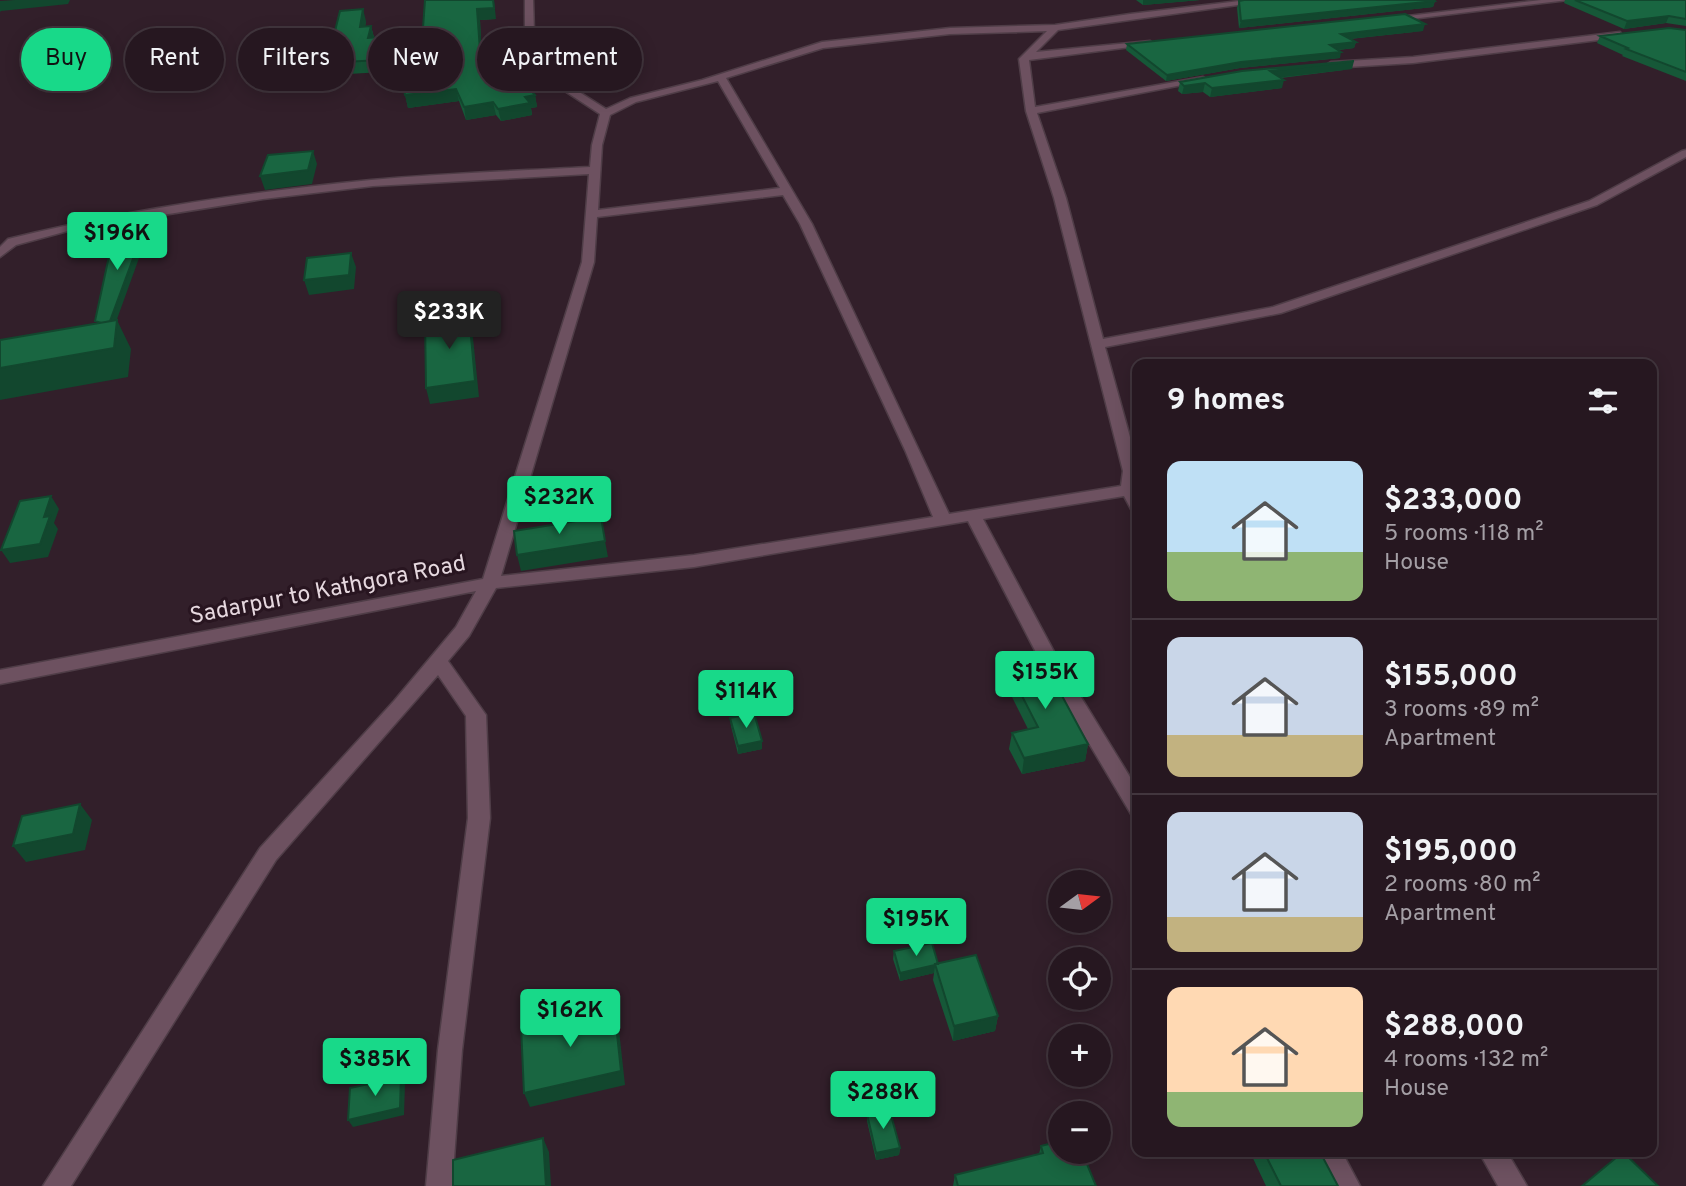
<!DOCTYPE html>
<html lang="en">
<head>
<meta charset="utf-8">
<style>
	body { margin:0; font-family:Overpass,sans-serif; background:#2e2029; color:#f1f3f6; height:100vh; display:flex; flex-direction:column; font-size:26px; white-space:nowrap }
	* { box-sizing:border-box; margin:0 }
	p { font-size:23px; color:#a49fa5 }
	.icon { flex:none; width:38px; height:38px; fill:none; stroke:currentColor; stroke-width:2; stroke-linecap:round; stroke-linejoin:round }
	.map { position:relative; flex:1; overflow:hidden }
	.sheet { position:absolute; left:1132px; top:359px; width:525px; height:798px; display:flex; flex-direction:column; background:#261720; border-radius:14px; box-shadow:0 4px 18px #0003,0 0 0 2px #42363e }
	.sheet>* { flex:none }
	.banner { position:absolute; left:21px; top:28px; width:665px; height:63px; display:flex; gap:14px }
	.needle { width:46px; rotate:75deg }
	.controls { position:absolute; left:1048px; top:870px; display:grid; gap:14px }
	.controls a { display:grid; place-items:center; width:63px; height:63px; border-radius:50%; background:#261720; box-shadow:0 4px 18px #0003,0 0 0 2px #42363e; font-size:35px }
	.price { position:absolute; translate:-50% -60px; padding:0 16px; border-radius:7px; background:#18d989; color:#111; font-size:23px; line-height:46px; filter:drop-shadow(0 2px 4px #0008) }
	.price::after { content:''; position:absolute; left:50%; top:42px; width:21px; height:16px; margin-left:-10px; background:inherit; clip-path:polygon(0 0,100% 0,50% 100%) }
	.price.active { background:#222; color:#fff }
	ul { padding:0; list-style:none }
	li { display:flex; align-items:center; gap:21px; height:175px; padding:0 35px }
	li+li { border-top:2px solid #42363e }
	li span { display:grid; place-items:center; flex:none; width:196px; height:140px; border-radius:14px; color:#555 }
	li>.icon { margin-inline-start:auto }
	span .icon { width:84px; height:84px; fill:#fffc; stroke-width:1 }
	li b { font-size:30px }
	h2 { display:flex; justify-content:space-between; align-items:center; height:84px; padding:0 35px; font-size:30px }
	.pill { padding:0 24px; border-radius:32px; background:#261720; box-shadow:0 4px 18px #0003,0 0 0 2px #42363e; font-size:24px; line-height:63px }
	.pill.active { background:#18d989; color:#111 }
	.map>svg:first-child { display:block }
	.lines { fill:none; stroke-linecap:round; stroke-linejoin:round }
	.minor-casing { stroke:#4f3d47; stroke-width:3 }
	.minor { fill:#6d5160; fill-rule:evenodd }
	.wall { fill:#165838 }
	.shaded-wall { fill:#12472e }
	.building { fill:#196641; stroke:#12472e; stroke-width:2 }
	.labels { text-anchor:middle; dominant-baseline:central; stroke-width:6; stroke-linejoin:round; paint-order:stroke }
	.street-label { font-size:23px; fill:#e6d8df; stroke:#281520 }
</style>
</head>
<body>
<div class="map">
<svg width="1686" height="1186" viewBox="0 0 1686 1186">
	<rect width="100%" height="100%" fill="#321f2a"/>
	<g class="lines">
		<defs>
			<path id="minor" d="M525 0H533L535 64 606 109 630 98 702 80 822 42 950 28 1055 25 1130 14 1248 0H1273L1058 30 1036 52 1150 41 1154 44 1029 60 1035 107 1203 77 1208 80 1037 113 1066 198 1103 339 1273 307 1589 201 1682 151 1686 150V157L1597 205 1281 313 1105 347 1138 466V512L1132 511 1124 496 983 519 1060 663 1138 790V816L1131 814 1042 664 968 521 694 567 496 588 469 636 448 661 486 715 490 818 462 1050 452 1186H426L438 1050 468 818 466 716 438 675 276 860 71 1186H43L260 848 394 701 456 627 476 591 0 684V670L483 579 582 262 589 174 373 186 263 199 75 229 16 245 0 257V247L8 239C126 210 250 192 371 180 444 173 517 171 590 167L592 145 600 114 525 65ZM1047 31 1019 59 1026 111 1054 198 1123 471 1121 486 949 514 812 224 726 78 823 48 950 34ZM718 81 780 188 598 210 602 145 610 115 636 102ZM783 195 800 224 905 450 933 517 694 555 501 576 594 262 597 217Z
				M1541 0H1568L1387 22 1383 19Z
				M1620 32 1623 37 1413 63 1331 68 1326 65 1331 62 1413 57Z
				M1315 1152H1342L1360 1186H1332Z
				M1479 1152H1507L1527 1186H1498Z"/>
		</defs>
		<use href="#minor" class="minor-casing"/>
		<use href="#minor" class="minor"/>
	</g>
	<path class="wall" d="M425 0 496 19 480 20 482 64 518 75 535 95 537 107 531 108 532 115 501 121 496 115 466 120 459 101 408 108 400 71 331 75 327 63 366 21 365 27 371 26 374 37 420 34 423 28Z
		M1136 0H1200L1143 5Z
		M1565 0H1686V26L1666 23 1624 29 1564 3Z
		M1239 1H1435L1433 7 1239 28 1237 8Z
		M1686 30V81L1622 56 1623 55 1597 43 1600 36Z
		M1423 31 1350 39 1356 42 1354 48 1339 50 1340 58 1240 68 1166 81 1126 50 1127 44Z
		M1352 69 1281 78 1282 88 1210 97 1203 92 1182 94 1178 91 1180 82Z
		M1007 667 1059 690 1088 744 1085 761 1022 774 1009 749 1012 733 1028 729 1005 683Z
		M730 718 762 741V749L738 754 731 726Z
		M894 951 938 964 998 1016 995 1031 953 1041 933 980 934 973 900 981 893 959Z
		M867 1114 900 1148 899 1155 876 1160 867 1121Z
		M1041 1146 1096 1186H953L955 1175 1039 1154Z
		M1250 1152H1320L1338 1186H1266Z"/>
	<path class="shaded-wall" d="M15 0H70L68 4 1 11 0 12V1Z
		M493 0H494L496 19 480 20 483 76 481 64 477 9Z
		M1143 0H1200L1143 5Z
		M1435 1 1433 7 1239 28 1241 21Z
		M363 9 366 21 363 38 360 27Z
		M1669 16 1666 23 1624 29 1627 21Z
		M1425 24 1423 31 1339 40 1341 34Z
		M371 26 374 38H368Z
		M1356 42 1354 48 1329 51 1330 45Z
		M1341 52 1340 58 1240 68 1166 81 1167 75 1241 62Z
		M1354 61 1352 69 1268 79 1270 71Z
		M1284 80 1282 88 1210 97 1212 88Z
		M1205 83 1203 92 1182 94 1184 86Z
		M456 89 459 101 408 108 405 95Z
		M535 95 537 107 531 108 532 115 501 121 498 109 525 97Z
		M493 102 496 115 466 120 464 107Z
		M313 151 317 164 312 184 265 190 260 176Z
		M144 229 147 236 112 333 109 325Z
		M351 253 356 267 354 289 309 295 304 280Z
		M469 314 472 328 479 397 430 404 426 388Z
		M117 320 131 349 128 377 0 400V368Z
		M51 496 59 509 54 523 58 529 48 557 10 563 1 550 44 517Z
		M605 541 608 557 521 571 517 555Z
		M1061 680 1058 696 1054 681Z
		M762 741V749L738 754V746Z
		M1088 744 1085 761 1022 774 1024 758Z
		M80 804 92 820 85 850 26 862 13 846Z
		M935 966 934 973 900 981V973Z
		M614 1006 618 1021 625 1085 530 1107 524 1093Z
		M998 1016 995 1031 953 1041 954 1026Z
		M401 1077 405 1084 404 1115 353 1127 348 1120Z
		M543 1138 549 1152 551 1186H546Z
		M900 1148 899 1155 876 1160V1153Z"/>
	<path class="building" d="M425 0H493L494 8 477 9 481 64 514 61 518 75 535 95 525 97 530 103 498 109 493 102 464 107 456 89 405 95 397 59 327 63 340 11 363 9 360 27 371 26 368 38 420 34V28H423Z
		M1244 0H1434L1435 1 1241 21 1239 1Z
		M1575 0H1686V19L1669 16 1627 21Z
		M1405 14 1425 24 1341 34 1356 42 1330 45 1341 52 1241 62 1167 75 1127 44Z
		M1669 28 1686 30V72L1626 49 1628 48 1600 36Z
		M1354 61 1270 71 1284 80 1212 88 1205 83 1184 86 1180 82 1242 71Z
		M313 151 308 170 260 176 268 155Z
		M144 229 110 321 101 323 95 321 114 233Z
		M351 253 349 275 304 280 307 258Z
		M469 314 475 381 426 388 425 319Z
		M117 320 114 348 0 368V340Z
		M51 496 44 517 50 516 40 544 1 550 20 501Z
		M601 517 605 541 517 555 514 531Z
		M1048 658 1061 680 1054 681 1088 744 1024 758 1012 733 1038 727 1007 667Z
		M754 713 762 741 738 746 730 718Z
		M80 804 73 834 13 846 22 816Z
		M932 943 938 964H935V965L900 973 894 951Z
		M976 955 998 1016 954 1026 935 964Z
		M614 1006 621 1071 524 1093 521 1026Z
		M401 1077 400 1108 348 1120 350 1088Z
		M889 1108 900 1148 876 1153 867 1114Z
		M543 1138 546 1186H453V1160Z
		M1060 1141V1152H1082L1096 1186H958L955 1175 1043 1153 1041 1146Z
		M1264 1152H1320L1338 1186H1281Z
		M1623 1152 1658 1186H1582Z"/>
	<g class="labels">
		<g class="street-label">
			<text transform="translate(328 591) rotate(-11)">Sadarpur to Kathgora Road</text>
		</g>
	</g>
</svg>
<div class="controls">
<a><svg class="needle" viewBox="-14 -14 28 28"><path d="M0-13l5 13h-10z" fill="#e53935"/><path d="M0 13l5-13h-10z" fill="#a49fa5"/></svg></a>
<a><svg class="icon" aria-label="locate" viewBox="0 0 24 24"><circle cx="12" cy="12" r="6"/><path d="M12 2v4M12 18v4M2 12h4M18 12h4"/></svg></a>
<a>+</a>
<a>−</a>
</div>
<b class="price" style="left:117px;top:272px">$196K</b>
<b class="price active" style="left:449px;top:351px">$233K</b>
<b class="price" style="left:559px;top:536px">$232K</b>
<b class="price" style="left:1045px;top:711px">$155K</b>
<b class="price" style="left:746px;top:730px">$114K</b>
<b class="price" style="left:916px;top:958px">$195K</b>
<b class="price" style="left:570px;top:1049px">$162K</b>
<b class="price" style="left:375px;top:1098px">$385K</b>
<b class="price" style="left:883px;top:1131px">$288K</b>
<div class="banner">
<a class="pill active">Buy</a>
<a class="pill">Rent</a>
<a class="pill">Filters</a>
<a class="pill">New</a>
<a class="pill">Apartment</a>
</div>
<section class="sheet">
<h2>9 homes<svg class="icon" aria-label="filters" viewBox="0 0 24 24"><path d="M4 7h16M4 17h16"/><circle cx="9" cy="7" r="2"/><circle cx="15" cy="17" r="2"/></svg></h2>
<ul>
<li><span style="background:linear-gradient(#bfe0f5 65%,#8fb573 0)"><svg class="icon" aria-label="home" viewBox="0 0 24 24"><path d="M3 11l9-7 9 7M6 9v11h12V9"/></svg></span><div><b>$233,000</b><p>5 rooms · 118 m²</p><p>House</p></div></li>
<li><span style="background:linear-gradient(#c9d6e8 70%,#c2b280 0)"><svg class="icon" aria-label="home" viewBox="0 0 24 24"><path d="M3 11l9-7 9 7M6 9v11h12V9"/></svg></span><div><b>$155,000</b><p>3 rooms · 89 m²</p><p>Apartment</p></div></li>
<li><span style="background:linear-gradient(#c9d6e8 75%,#c2b280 0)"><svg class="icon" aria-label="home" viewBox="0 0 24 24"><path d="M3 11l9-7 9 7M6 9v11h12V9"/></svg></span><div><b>$195,000</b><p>2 rooms · 80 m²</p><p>Apartment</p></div></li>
<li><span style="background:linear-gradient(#ffd9b3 75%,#8fb573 0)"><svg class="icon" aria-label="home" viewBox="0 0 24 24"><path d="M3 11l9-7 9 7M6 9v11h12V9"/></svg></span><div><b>$288,000</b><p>4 rooms · 132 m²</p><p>House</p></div></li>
</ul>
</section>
</div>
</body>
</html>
